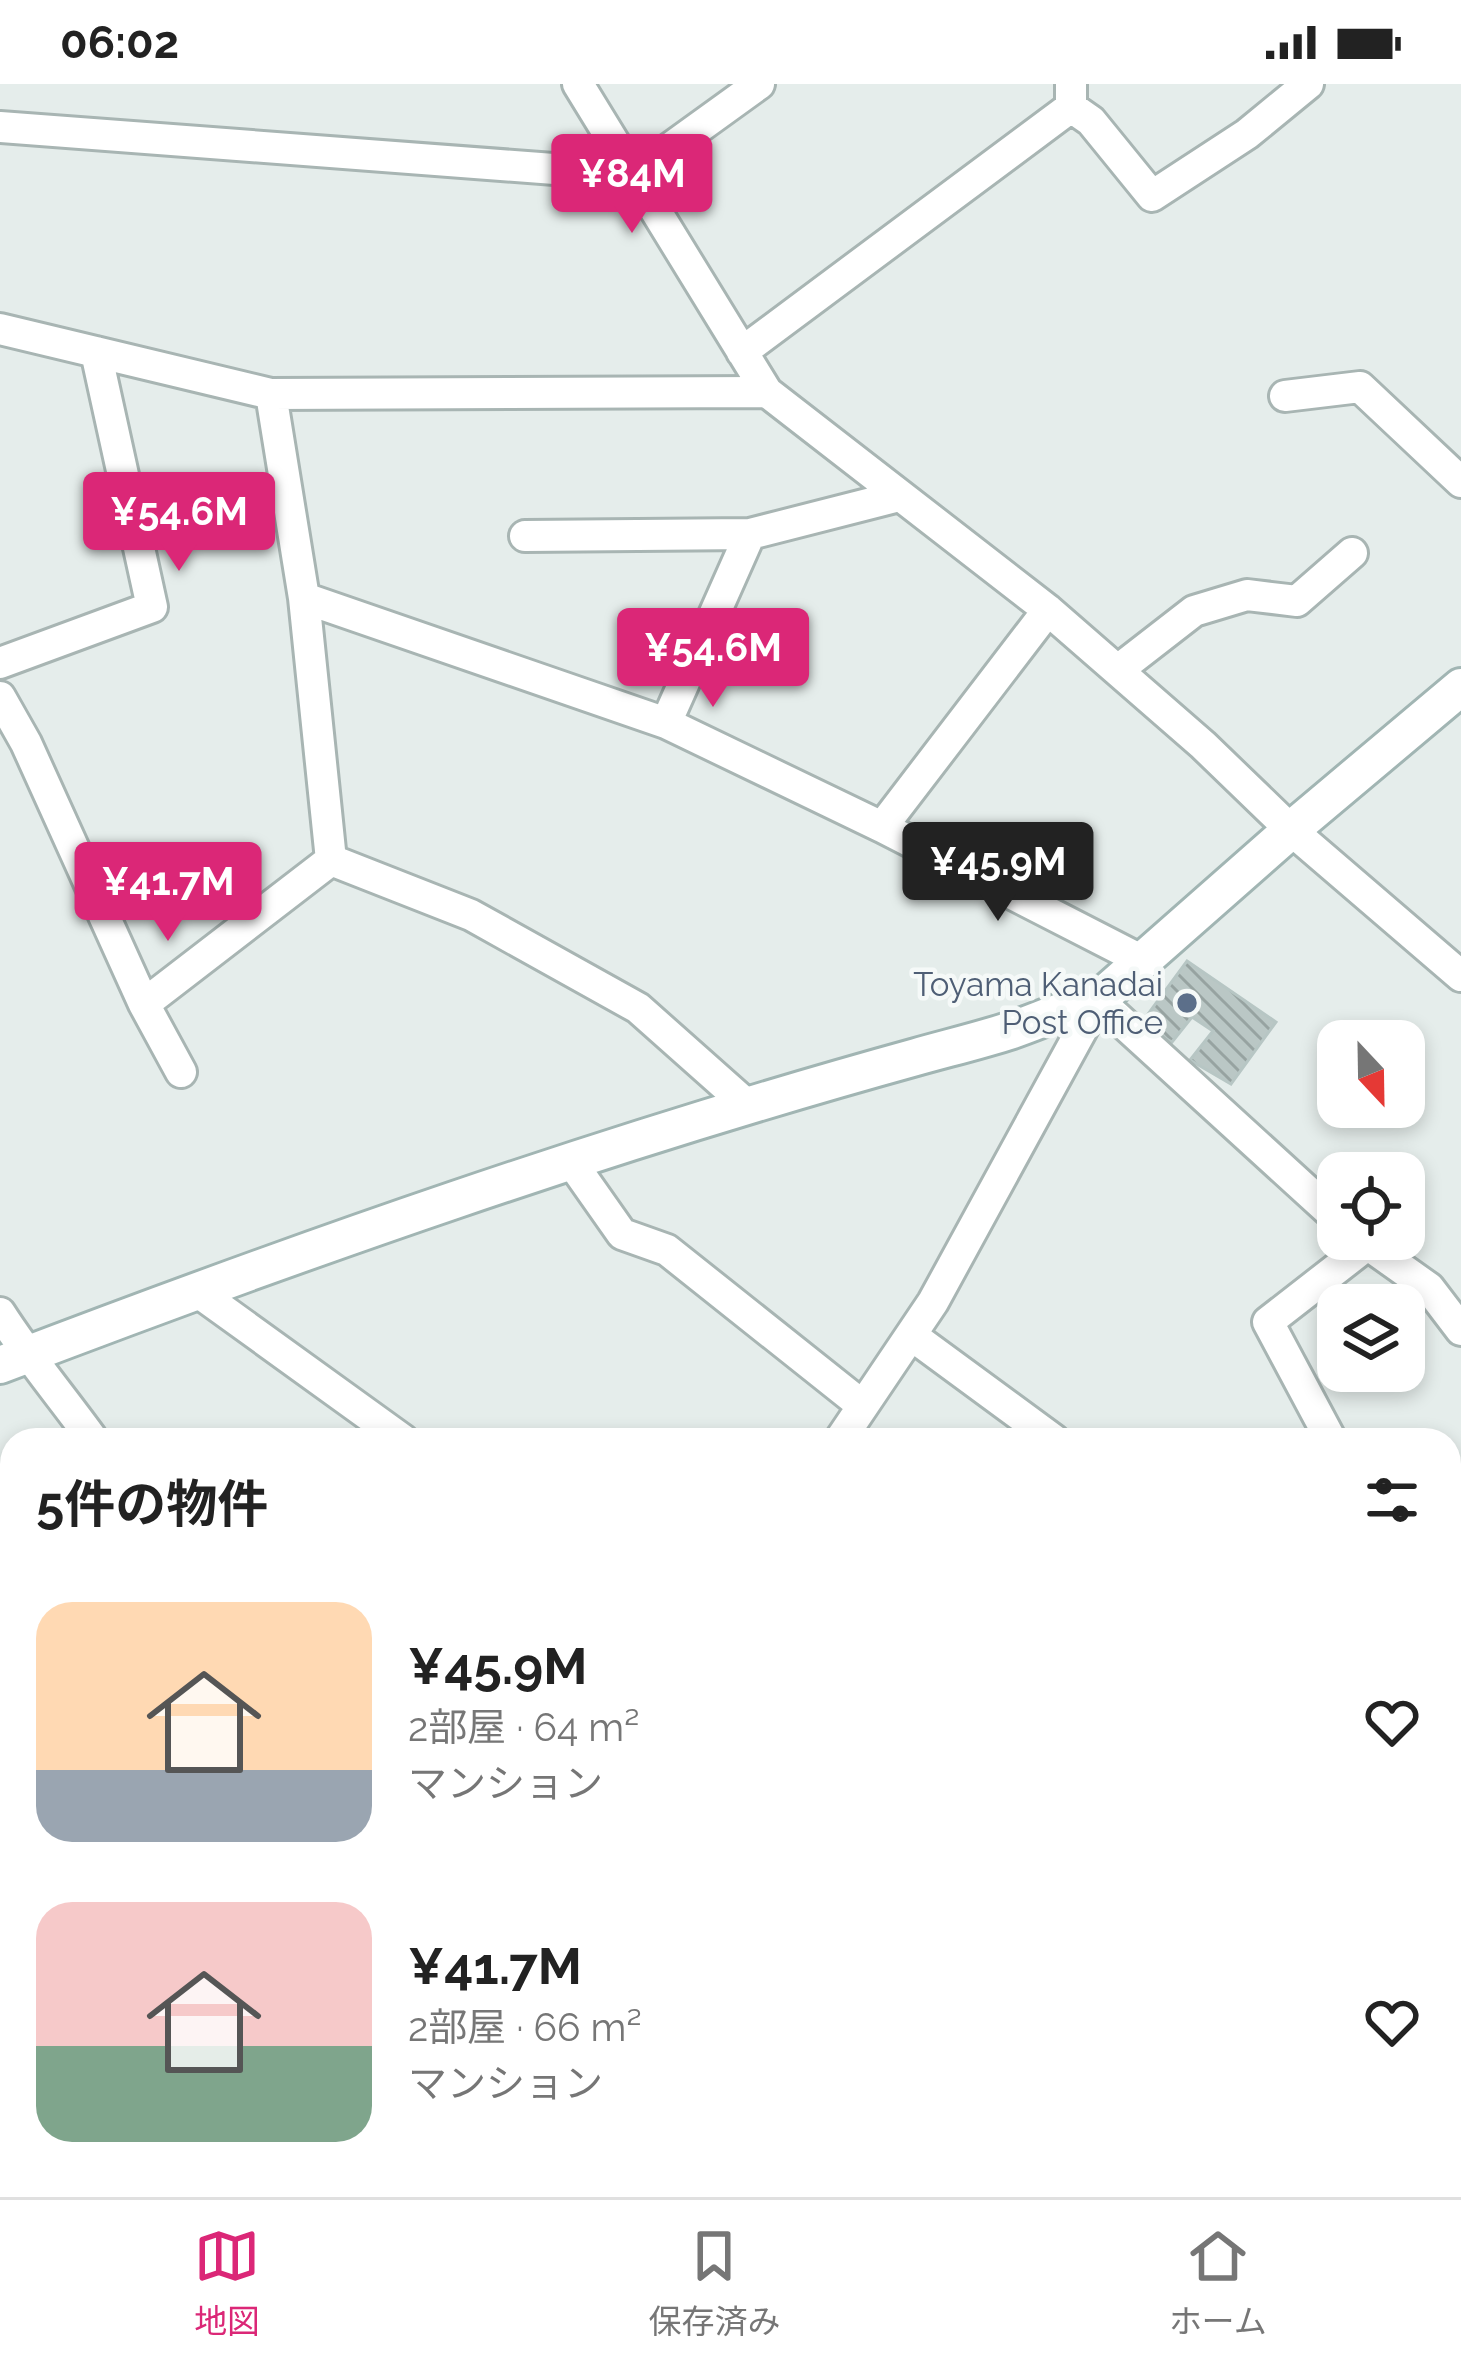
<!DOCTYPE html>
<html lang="ja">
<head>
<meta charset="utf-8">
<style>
	body { margin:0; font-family:Raleway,"Noto Sans JP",sans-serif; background:#f6f6f6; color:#222; height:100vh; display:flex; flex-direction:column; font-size:45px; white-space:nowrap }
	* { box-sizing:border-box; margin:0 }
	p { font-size:39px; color:#767676 }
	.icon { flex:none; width:66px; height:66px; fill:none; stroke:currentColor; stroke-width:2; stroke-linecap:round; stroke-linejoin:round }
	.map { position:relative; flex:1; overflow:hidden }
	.side { position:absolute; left:0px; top:1344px; width:1461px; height:771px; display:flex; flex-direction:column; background:#fff; border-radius:36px 36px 0 0; box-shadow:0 6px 18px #0003 }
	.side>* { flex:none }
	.needle { width:78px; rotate:158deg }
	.fabs { position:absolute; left:1317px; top:936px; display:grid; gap:24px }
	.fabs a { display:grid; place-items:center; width:108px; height:108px; border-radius:24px; background:#fff; box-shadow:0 6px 18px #0003; font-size:60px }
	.price { position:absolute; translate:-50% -102px; padding:0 27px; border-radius:12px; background:#db2777; color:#fff; font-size:39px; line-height:78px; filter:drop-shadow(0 3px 6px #0008) }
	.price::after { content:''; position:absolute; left:50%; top:72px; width:36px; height:27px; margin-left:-18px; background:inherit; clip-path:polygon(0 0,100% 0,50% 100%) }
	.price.active { background:#222; color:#fff }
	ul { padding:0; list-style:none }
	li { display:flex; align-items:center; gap:36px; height:300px; padding:0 36px }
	li span { display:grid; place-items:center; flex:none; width:336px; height:240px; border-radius:36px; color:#555 }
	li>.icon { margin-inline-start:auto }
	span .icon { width:144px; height:144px; fill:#fffc; stroke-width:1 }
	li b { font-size:51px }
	h2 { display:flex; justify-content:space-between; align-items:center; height:144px; padding:0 36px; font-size:51px }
	.status { display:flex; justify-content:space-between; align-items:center; height:84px; padding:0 60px; background:#fff; direction:ltr }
	.status svg { height:33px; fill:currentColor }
	.menu { display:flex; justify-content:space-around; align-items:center; height:168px; border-top:3px solid #e0e0e0; background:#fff; font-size:33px; color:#767676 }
	.menu a { display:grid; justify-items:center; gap:6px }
	.menu .active { color:#db2777 }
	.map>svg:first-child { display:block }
	.building { fill:url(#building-back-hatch); stroke:#b7c6c4; stroke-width:3 }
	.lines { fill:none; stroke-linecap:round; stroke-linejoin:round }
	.street-casing { stroke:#a8b5b3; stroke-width:36 }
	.secondary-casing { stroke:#a1b5b3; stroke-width:42 }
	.street { stroke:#fff; stroke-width:30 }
	.secondary { stroke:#fff; stroke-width:36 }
	.service-dot { fill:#5c6f8a; stroke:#f5f9f8; stroke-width:4.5 }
	.labels { text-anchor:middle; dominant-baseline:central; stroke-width:9; stroke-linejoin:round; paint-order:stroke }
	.service-label { font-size:33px; fill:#4e5e75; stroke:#f5f9f8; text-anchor:end }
</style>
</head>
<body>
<div class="status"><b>06:02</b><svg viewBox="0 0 49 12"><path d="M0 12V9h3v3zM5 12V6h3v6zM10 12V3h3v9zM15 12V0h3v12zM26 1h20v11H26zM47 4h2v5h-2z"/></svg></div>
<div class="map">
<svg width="1461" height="2113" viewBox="0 0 1461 2113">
	<defs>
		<pattern id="building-back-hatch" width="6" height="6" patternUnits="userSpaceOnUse" patternTransform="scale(3)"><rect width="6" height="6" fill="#bac7c5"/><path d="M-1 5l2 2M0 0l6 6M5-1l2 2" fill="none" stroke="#97a3a1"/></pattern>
	</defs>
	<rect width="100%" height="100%" fill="#e5edeb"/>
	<path class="building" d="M1187 877 1276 938 1231 1000 1190 976 1213 947 1192 933 1172 958 1140 941Z"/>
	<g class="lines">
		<defs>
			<path id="street" d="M578 0 767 308 1048 526 1203 661 1291 746 1461 892
				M1071 23 1091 37 1152 112 1247 50 1308 0
				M0 43 633 91 759 0
				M0 245 271 310 767 308
				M742 268 1071 23V0
				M271 310 304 514 331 776 471 831 638 924 746 1020
				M1285 312 1360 303 1461 398
				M525 452 750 450
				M304 514 666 639 882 743 1048 526
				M0 579 152 523 96 268
				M1118 586 1194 527 1247 511 1297 517 1352 469
				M0 613 26 659 144 920
				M666 639 750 450 899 412
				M882 743 1143 877
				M181 988 144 920 331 776
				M570 1076 622 1150 667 1166 863 1322
				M1360 1155 1429 1204 1461 1246
				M198 1208 403 1356
				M0 1229C28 1273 62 1313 93 1356
				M911 1251 1054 1356
				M840 1356 933 1218 1098 916 1338 1135
				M1331 1356 1268 1238 1367 1161
				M1449 1532 1461 1525
				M0 1810 12 1843
				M1067 2103 1075 2113
				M1206 2103 1216 2113
				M202 2113 210 2103
				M453 2113 462 2103"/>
			<path id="secondary" d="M0 1281C301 1166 605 1059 916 973 948 964 981 956 1012 946 1041 936 1068 923 1098 916L1291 746 1461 603
				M651 2113 659 2103"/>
		</defs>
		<use href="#street" class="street-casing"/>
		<use href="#secondary" class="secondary-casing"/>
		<use href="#street" class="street"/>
		<use href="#secondary" class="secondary"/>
	</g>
	<circle class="service-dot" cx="1187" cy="919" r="12"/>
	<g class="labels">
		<g class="service-label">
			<text x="1163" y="900">Toyama Kanadai<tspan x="1163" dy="38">Post Office</tspan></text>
		</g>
	</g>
</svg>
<div class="fabs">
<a><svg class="needle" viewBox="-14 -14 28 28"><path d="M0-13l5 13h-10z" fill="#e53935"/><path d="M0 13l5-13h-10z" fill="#767676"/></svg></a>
<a><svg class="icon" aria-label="locate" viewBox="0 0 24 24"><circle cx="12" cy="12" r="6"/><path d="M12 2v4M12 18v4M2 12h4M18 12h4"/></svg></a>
<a><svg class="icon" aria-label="layers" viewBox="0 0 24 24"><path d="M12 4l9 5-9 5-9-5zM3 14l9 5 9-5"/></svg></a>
</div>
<b class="price" style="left:632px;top:152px">¥84M</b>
<b class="price" style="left:179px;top:490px">¥54.6M</b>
<b class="price" style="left:713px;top:626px">¥54.6M</b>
<b class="price active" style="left:998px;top:840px">¥45.9M</b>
<b class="price" style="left:168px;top:860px">¥41.7M</b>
<section class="side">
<h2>5件の物件<svg class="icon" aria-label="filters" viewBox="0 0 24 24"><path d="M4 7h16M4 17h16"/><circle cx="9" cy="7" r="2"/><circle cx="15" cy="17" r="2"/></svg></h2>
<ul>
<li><span style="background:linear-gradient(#ffd9b3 70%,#9aa5b1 0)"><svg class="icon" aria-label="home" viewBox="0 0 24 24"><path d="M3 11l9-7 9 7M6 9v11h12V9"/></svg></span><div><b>¥45.9M</b><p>2部屋 · 64 m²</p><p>マンション</p></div><svg class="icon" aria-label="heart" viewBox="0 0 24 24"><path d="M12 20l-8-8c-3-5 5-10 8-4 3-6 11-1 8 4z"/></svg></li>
<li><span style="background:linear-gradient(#f6c9c9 60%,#7fa58c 0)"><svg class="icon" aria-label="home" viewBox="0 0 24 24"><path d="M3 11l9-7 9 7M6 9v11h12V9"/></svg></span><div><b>¥41.7M</b><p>2部屋 · 66 m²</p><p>マンション</p></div><svg class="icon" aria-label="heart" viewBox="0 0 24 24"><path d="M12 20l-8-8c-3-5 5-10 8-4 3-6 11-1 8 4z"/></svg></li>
</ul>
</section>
</div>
<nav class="menu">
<a class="active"><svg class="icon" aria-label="map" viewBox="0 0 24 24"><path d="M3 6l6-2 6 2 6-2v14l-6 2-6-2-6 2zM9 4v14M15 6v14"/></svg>地図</a>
<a><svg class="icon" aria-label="saved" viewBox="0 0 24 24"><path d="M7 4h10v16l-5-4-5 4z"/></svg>保存済み</a>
<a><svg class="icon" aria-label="home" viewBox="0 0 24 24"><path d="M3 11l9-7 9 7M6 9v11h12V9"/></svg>ホーム</a>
</nav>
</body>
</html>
